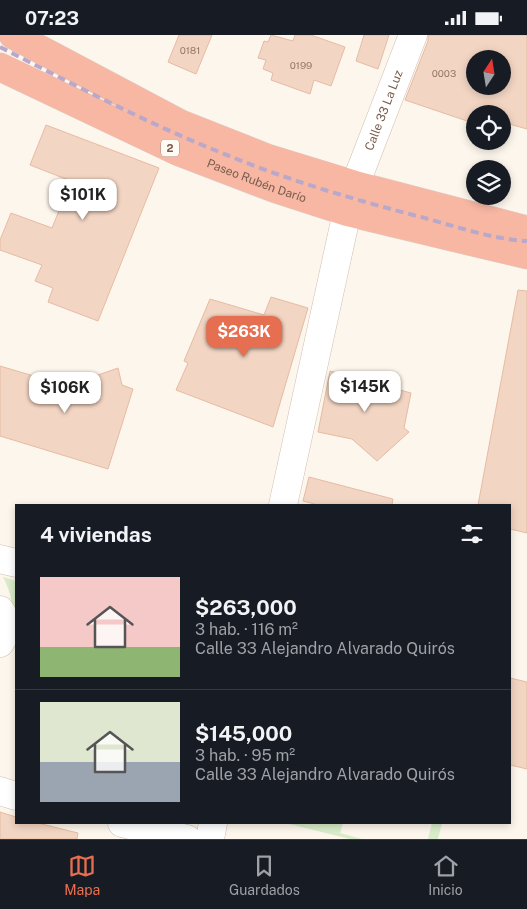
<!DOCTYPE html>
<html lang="es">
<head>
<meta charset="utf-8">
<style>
	body { margin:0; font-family:"Public Sans",sans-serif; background:#20242c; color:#f1f3f6; height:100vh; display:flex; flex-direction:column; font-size:19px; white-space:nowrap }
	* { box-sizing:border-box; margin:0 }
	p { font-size:16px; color:#9ea1a6 }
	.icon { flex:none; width:28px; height:28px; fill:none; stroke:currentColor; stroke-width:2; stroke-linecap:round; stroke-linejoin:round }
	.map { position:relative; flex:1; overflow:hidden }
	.sheet { position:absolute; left:15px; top:469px; width:496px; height:320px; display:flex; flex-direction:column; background:#171b24; border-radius:0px; box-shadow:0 2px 8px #0003 }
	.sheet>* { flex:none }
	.needle { width:32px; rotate:12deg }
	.controls { position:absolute; left:466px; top:15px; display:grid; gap:10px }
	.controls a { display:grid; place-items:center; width:45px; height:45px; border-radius:50%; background:#171b24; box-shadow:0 2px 8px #0003; font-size:25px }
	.price { position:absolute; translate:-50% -42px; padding:0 11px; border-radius:10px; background:#fff; color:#222; font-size:16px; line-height:32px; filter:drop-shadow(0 1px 2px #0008) }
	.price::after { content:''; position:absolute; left:50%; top:30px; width:15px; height:11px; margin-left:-8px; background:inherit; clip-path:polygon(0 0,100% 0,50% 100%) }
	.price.selected { background:#e76f51; color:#fff }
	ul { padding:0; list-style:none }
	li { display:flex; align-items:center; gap:15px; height:125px; padding:0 25px }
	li+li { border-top:1px solid #363941 }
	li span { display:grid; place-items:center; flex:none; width:140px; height:100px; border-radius:0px; color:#555 }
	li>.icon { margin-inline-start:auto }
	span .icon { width:60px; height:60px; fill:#fffc; stroke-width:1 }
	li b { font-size:21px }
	h2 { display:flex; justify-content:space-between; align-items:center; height:60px; padding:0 25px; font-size:21px }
	.status { display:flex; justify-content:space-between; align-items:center; height:35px; padding:0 25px; background:#171b24; direction:ltr }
	.status svg { height:14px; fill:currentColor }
	.tabs { display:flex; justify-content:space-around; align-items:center; height:70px; border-top:1px solid #363941; background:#171b24; font-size:14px; color:#9ea1a6 }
	.tabs a { display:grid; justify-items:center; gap:2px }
	.tabs .selected { color:#e76f51 }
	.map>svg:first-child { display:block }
	.green { fill:#d8ecc9 }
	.building { fill:#f3d5c3; stroke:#e6bba3; fill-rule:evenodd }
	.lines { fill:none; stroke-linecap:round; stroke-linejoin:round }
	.minor-casing { stroke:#d1beb0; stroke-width:29 }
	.highway-casing { stroke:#dad1cd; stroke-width:29 }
	.minor { stroke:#fff; stroke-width:28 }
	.highway { stroke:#f7b7a3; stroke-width:28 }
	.rail { stroke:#b9a8c9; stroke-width:4; stroke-dasharray:8 5; stroke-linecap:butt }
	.labels { text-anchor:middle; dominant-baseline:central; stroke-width:5; stroke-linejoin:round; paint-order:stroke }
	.number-label { font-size:10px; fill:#987a6a }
	.shield { fill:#fffaf3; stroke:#a28b7f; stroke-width:1 }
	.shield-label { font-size:11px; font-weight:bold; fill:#7a5c4d }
	.street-label { font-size:12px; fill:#7a5c4d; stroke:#fffaf3 }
</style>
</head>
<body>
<div class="status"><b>07:23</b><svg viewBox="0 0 49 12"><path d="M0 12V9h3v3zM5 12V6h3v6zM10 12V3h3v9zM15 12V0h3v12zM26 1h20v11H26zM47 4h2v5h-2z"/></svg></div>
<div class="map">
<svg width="527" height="804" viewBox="0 0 527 804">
	<rect width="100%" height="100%" fill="#fdf6ec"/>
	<path class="green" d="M3 542 16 546V610L8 608C13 581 16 567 3 542Z
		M285 788H343L340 798 362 804H350Z
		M432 788H442L438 804H428Z"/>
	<path class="building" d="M179 0H212L196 39 168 27Z
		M271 0 293 6 295 0H311L345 12 331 51 314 45 310 59 271 45 273 38 263 34 266 25 258 23 264 6 268 7Z
		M364 0H389L378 34 356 26Z
		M428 0H527V94L502 87V79H475L473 88 405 65 428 6ZM475 24H502V51H475Z
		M46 90 159 133 98 286 48 267 53 253 35 246 42 230 0 215V205L11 178 52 193 71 146 30 130Z
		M518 255 527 256V498L510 494V470H478Z
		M271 262 308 273 273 392 176 355 188 328 184 326 210 264 264 280Z
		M0 331 67 351 118 333 122 350 133 354 108 434 0 401Z
		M330 336 411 358 404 393 409 397 377 426 352 404 318 397Z
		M309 442 393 464 392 470H318L303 466Z
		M510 643 527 647V734L510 730Z
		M0 777 16 782V788H38L78 798 77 804H0Z"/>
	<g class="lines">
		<defs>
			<g id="minor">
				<path id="s1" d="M355 150 413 0"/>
				<path d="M283 470 347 177"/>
				<path d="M0 524 16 528"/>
				<path d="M0 575C7 585 7 597 0 608"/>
				<path d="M0 756 16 761"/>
				<path d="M122 788 187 804"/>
				<path d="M210 804 213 788"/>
			</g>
			<g id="highway">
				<path d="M13 0 181 89 267 123 355 150 527 195"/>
				<path id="s2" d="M0 32 179 117 276 154 347 177 527 220"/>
			</g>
		</defs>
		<use href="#minor" class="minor-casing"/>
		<use href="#highway" class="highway-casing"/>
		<use href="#minor" class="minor"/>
		<use href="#highway" class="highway"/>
		<path class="rail" d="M0 12C73 49 146 88 222 118 284 144 352 164 417 181 452 190 490 204 527 206"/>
	</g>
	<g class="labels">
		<g class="number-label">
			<text x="190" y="15">0181</text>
			<text x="301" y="30">0199</text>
			<text x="444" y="38">0003</text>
		</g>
		<rect class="shield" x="161" y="104.5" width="18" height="17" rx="4"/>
		<g class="shield-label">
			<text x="170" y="113">2</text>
		</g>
		<g class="street-label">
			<text stroke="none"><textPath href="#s1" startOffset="80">Calle 33 La Luz</textPath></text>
			<text stroke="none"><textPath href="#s2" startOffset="281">Paseo Rubén Darío</textPath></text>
		</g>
	</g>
</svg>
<div class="controls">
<a><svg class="needle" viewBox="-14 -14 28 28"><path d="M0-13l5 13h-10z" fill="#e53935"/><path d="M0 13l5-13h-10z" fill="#9ea1a6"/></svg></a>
<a><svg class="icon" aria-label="locate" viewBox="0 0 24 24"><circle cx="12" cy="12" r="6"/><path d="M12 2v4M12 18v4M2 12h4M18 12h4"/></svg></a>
<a><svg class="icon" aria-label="layers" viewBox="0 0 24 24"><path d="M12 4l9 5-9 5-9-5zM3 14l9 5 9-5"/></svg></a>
</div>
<b class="price" style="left:83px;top:186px">$101K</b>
<b class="price selected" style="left:244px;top:323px">$263K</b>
<b class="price" style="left:365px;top:378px">$145K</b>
<b class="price" style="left:65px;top:379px">$106K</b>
<section class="sheet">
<h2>4 viviendas<svg class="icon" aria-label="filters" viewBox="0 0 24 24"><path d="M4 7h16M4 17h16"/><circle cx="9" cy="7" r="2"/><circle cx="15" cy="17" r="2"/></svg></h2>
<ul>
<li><span style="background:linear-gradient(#f6c9c9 70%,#8fb573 0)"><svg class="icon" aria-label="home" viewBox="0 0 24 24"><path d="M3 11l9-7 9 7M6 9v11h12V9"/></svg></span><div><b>$263,000</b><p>3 hab. · 116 m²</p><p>Calle 33 Alejandro Alvarado Quirós</p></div></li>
<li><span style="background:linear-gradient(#dfe7d0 60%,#9aa5b1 0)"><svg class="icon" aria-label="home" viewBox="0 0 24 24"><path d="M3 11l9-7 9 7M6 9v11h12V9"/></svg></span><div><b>$145,000</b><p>3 hab. · 95 m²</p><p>Calle 33 Alejandro Alvarado Quirós</p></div></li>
</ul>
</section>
</div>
<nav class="tabs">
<a class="selected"><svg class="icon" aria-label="map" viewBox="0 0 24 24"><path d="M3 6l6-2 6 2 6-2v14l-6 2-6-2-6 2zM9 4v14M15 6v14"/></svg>Mapa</a>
<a><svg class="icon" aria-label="saved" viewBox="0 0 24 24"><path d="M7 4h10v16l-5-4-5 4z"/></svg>Guardados</a>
<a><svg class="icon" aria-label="home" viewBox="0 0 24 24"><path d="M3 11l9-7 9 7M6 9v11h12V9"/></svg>Inicio</a>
</nav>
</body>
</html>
